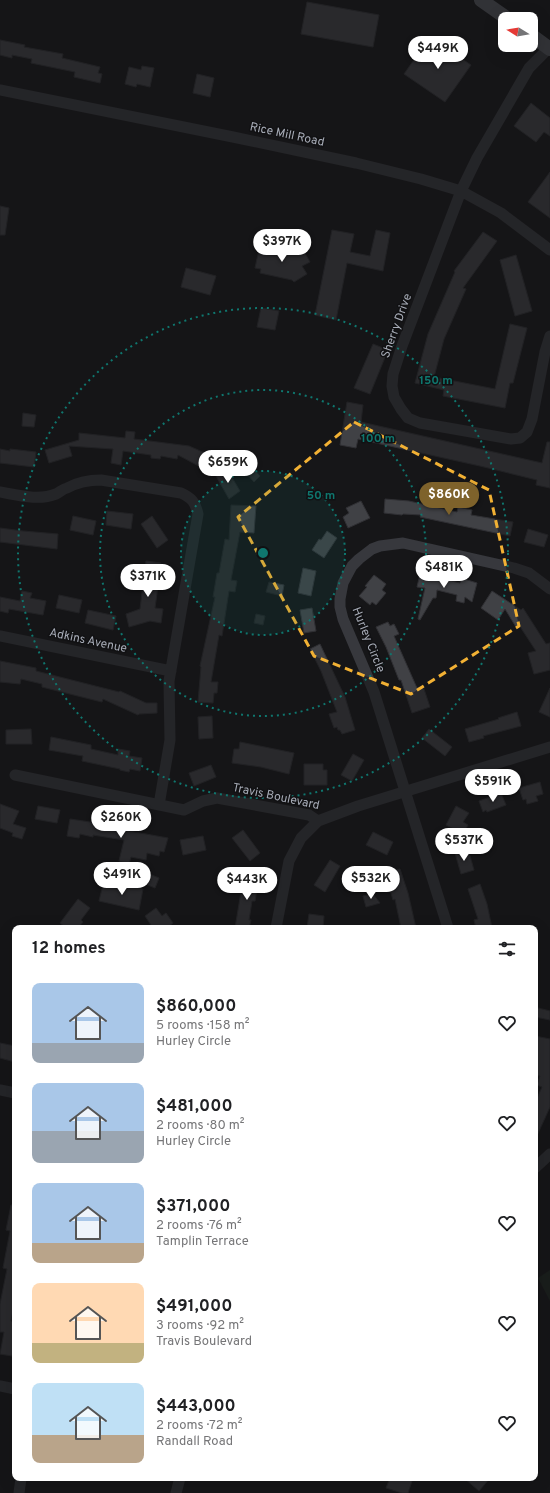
<!DOCTYPE html>
<html lang="en">
<head>
<meta charset="utf-8">
<style>
	body { margin:0; font-family:Overpass,sans-serif; background:#f2f2f2; color:#202124; height:100vh; display:flex; flex-direction:column; font-size:15px; white-space:nowrap }
	* { box-sizing:border-box; margin:0 }
	p { font-size:13px; color:#757577 }
	.icon { flex:none; width:22px; height:22px; fill:none; stroke:currentColor; stroke-width:2; stroke-linecap:round; stroke-linejoin:round }
	.map { position:relative; flex:1; overflow:hidden }
	.details { position:absolute; left:12px; top:925px; width:526px; height:556px; display:flex; flex-direction:column; background:#fff; border-radius:8px; box-shadow:0 4px 16px #0002 }
	.details>* { flex:none }
	.needle { width:26px; rotate:281deg }
	.buttons { position:absolute; left:498px; top:12px; display:grid; gap:8px }
	.buttons a { display:grid; place-items:center; width:40px; height:40px; border-radius:8px; background:#fff; box-shadow:0 4px 16px #0002; font-size:20px }
	.price { position:absolute; translate:-50% -34px; padding:0 9px; border-radius:14px; background:#fff; color:#222; font-size:13px; line-height:26px; filter:drop-shadow(0 1px 2px #0008) }
	.price::after { content:''; position:absolute; left:50%; top:24px; width:12px; height:9px; margin-left:-6px; background:inherit; clip-path:polygon(0 0,100% 0,50% 100%) }
	.price.active { background:#7e622b; color:#fff }
	ul { padding:0; list-style:none }
	li { display:flex; align-items:center; gap:12px; height:100px; padding:0 20px }
	li span { display:grid; place-items:center; flex:none; width:112px; height:80px; border-radius:8px; color:#555 }
	li>.icon { margin-inline-start:auto }
	span .icon { width:48px; height:48px; fill:#fffc; stroke-width:1 }
	li b { font-size:17px }
	h2 { display:flex; justify-content:space-between; align-items:center; height:48px; padding:0 20px; font-size:17px }
	.map>svg:first-child { display:block }
	.green { fill:#1e261f }
	.building { fill:#404145; stroke:#303034 }
	.lines { fill:none; stroke-linecap:round; stroke-linejoin:round }
	.minor { stroke:#37383d; stroke-width:11 }
	.major { stroke:#53555c; stroke-width:14 }
	.marked { fill:none; stroke:#f2b134; stroke-width:3; stroke-dasharray:8 5; stroke-linejoin:round }
	.ring { fill:none; stroke:#0f766e; stroke-width:2; stroke-dasharray:2 4 }
	.labels { text-anchor:middle; dominant-baseline:central; stroke-width:3; stroke-linejoin:round; paint-order:stroke }
	.street-label { font-size:12px; fill:#a8adb8; stroke:#111113 }
	.centre { fill:#0f766e; stroke:#111113; stroke-width:2 }
	.ring-label { font-size:12px; text-anchor:middle; font-weight:bold; fill:#0f766e; stroke:#111113; stroke-width:3; stroke-linejoin:round; paint-order:stroke }
</style>
</head>
<body>
<div class="map">
<svg width="550" height="1493" viewBox="0 0 550 1493">
	<rect width="100%" height="100%" fill="#161618"/>
	<path class="green" d="M550 1270V1301L538 1278Z"/>
	<path class="building" d="M307 2 379 15 373 47 301 34Z
		M430 37 471 65 445 102 404 74Z
		M0 40 25 45 24 47 63 54 62 58 100 67 98 73 102 74 100 83 74 77 75 72 31 63 32 59 12 55V58L0 55Z
		M142 66 154 68 150 87 137 84 136 87 125 84 129 67 141 70Z
		M197 74 214 78 210 97 193 93Z
		M531 103 550 118V136L544 132 536 142 514 126Z
		M550 172V218L528 202Z
		M0 206 9 208 5 235H0Z
		M332 230 354 234 350 252 370 256 376 230 390 233 383 271 347 263 336 320 315 315Z
		M483 232 497 241 463 288 466 289 444 339 434 377 495 389 510 324 527 328 513 383H510L505 408 443 396 444 390 415 383 428 334 455 272 454 271Z
		M260 245 297 251 302 248 310 262 302 266 307 274 294 282 292 280 260 273 261 269 255 268Z
		M516 255 532 311 515 316 500 260Z
		M186 268 216 276 210 295 181 287Z
		M261 308 279 311 275 330 257 327Z
		M373 344 388 350 370 394 354 388Z
		M347 402 363 405 361 422 542 463 547 442H550V488L536 485 537 480 480 466 358 439 356 448 340 445Z
		M23 413 36 415 34 427 22 426Z
		M126 431 135 432 134 439 189 446 214 457 208 471 178 455 177 459 161 456 160 459 151 458V455L123 451 121 465 111 463 113 449 69 446 72 456 49 463 45 450 79 440V433L125 438Z
		M0 449 10 451V449L36 452 34 467 0 463Z
		M250 465 260 476 254 482 244 471Z
		M227 469 240 491 229 499 216 476Z
		M385 499 409 501 457 512 458 507 472 510 471 515 513 522 510 536 420 517 421 515 403 514 402 515 384 513Z
		M361 501 370 518 348 528 343 517 349 513 346 508Z
		M231 505 256 506 254 533 240 532 231 580 237 581 235 592 229 591 222 636 219 635 211 682H218L217 693H214L213 703 198 702 201 667 200 666 215 597H213L217 573H219L225 539 229 540Z
		M107 511 133 514 131 529 106 525Z
		M73 516 96 521 93 535 70 530Z
		M152 516 168 540 157 548 141 524Z
		M0 528 23 531 58 534 57 549 0 542Z
		M528 529 548 535 544 547 524 542Z
		M327 531 337 538 324 558 312 550 319 539 321 540Z
		M146 561 161 563 155 608 163 609 161 623 150 621 129 627 126 614 140 609Z
		M303 568 316 571 311 596 298 593Z
		M425 569 436 571 435 577 460 583 461 578 477 583 472 602 465 597 464 603 456 601 457 595 437 590 436 598H433L420 620 418 619 425 588 417 587 420 574 424 575Z
		M374 575 386 584 382 590 386 593 376 605 372 602 370 605 359 596 367 587 365 586Z
		M269 582 284 585 282 596 266 592Z
		M22 591 32 593 30 598 46 601 43 615 9 609 8 613 0 611V597L20 601Z
		M492 591 521 610 523 608 546 644 550 643V670L534 674 528 653 536 651 519 625 516 627 505 609 498 620 481 608Z
		M59 595 82 600 79 613 56 608Z
		M312 608 316 631 304 633 300 610Z
		M88 610 116 616 113 630 85 623Z
		M256 614 265 616 263 625 254 623Z
		M388 622 390 626 394 624 399 634 394 636 417 688 423 686 430 707 412 713 401 680H399L386 647 376 627Z
		M320 644 345 697 355 730 342 734 340 730H338L337 727 334 728 329 714 337 712 321 671 310 649Z
		M0 661 36 668V671L119 692 120 691 146 703H157V713L139 714 138 715 103 699 102 702 42 687V684L21 679 20 684 0 682Z
		M550 688V717L539 712Z
		M517 712 521 726 483 736 484 738 469 742 465 729 499 719 498 718Z
		M212 716 213 738 199 739 198 717Z
		M31 729 32 744H6V730Z
		M429 729 452 747 445 756 422 738Z
		M51 737 91 745V749L118 755V749L130 751 129 756 142 758 140 771 130 769 129 772 120 770V769L82 761 83 756 49 750Z
		M240 742 294 753 289 774 261 767 232 763 234 749H239Z
		M353 754 364 760 352 781 341 775Z
		M304 764H323V770H327V785H304Z
		M211 765 216 777 194 786 189 773Z
		M540 782 543 794 536 796 538 801 527 804 526 799 523 800 519 788Z
		M501 793 506 805 487 812 486 810 483 812 479 801Z
		M0 804 19 811 13 824 26 828 22 839 12 836 13 833 0 828Z
		M38 806 60 810 57 823 35 819Z
		M456 806 469 813 463 822 468 825 463 834 446 825Z
		M70 819 130 828 129 831 168 838 164 852 160 851 159 856 147 853 146 860 131 857 129 864 119 861 124 840 93 835V837L80 834 79 838 67 836Z
		M243 830 260 853 250 861 232 838Z
		M373 832 393 842 387 855 366 845Z
		M203 836 206 850 183 855 180 840Z
		M468 849 474 870 461 874 455 853Z
		M330 860 340 866 325 892 314 885Z
		M400 869 408 893 416 928H401L395 899 393 900 385 873Z
		M147 873 159 878 155 888 143 883Z
		M244 874 259 877 255 901H252L249 920H251L249 928H235Z
		M117 883 143 889 139 910 99 901 103 885 116 888Z
		M480 884 487 904 492 928H476L474 920 478 919 468 889Z
		M373 894 380 903 366 907 363 896Z
		M78 899 90 908 81 920 83 922 78 928H66L60 923Z
		M156 908 162 916 166 913 173 923 167 928H153L145 916Z
		M309 914 324 916 323 928H307Z
		M538 1008 550 1011V1020L535 1017Z
		M535 1036 550 1039V1107L535 1140V1103L542 1087 537 1085 540 1076 535 1075Z
		M0 1043 15 1046V1062L0 1058Z
		M11 1205H15V1300L11 1321 15 1322V1341L12 1356 0 1354 4 1332H0V1304L7 1269 3 1268 10 1231 6 1230Z
		M390 1478H413L408 1493H402L386 1488Z
		M464 1478H490L479 1491Z"/>
	<g class="lines">
		<path class="minor" d="M550 47 529 68 477 158 461 191 402 346 393 374 392 386 394 397 401 409 408 418 420 423 511 439 520 438 527 432 532 419 545 352 550 336
			M0 90 233 137 356 163 421 179 461 191 501 213 550 250
			M0 492C18 495 38 501 56 494 60 492 63 489 67 488 78 482 89 480 101 480L181 493C192 498 195 502 198 514L169 681 170 740 159 805
			M0 636 171 671
			M15 775 184 810 203 801 217 798 309 815 318 821 358 806 550 747
			M276 928 289 861 301 838 318 821
			M448 928 374 692 343 619 340 607V599L343 583 352 566 359 559 372 549 380 546 403 543 514 568 529 573 550 589
			M0 1090 15 1093
			M535 1168 550 1154
			M0 1386 15 1389
			M19 1493 21 1478
			M176 1493 180 1478"/>
		<path class="major" d="M481 0 508 19
			M531 35 550 49"/>
	</g>
	<path d="M0 0H550V1493H0ZM354 422 489 490 519 626 411 694 314 656 238 517Z" fill="#161618" fill-opacity=".55" fill-rule="evenodd"/>
	<path class="marked" d="M354 422 489 490 519 626 411 694 314 656 238 517Z"/>
	<circle cx="263" cy="553" r="82" fill="#0f766e" fill-opacity=".12"/>
	<g class="ring">
		<circle cx="263" cy="553" r="82"/>
		<circle cx="263" cy="553" r="163"/>
		<circle cx="263" cy="553" r="245"/>
	</g>
	<g class="labels">
		<g class="street-label">
			<text transform="translate(287 135) rotate(12)">Rice Mill Road</text>
			<text transform="translate(397 326) rotate(-70)">Sherry Drive</text>
			<text transform="translate(368 640) rotate(68)">Hurley Circle</text>
			<text transform="translate(88 641) rotate(12)">Adkins Avenue</text>
			<text transform="translate(276 797) rotate(12)">Travis Boulevard</text>
		</g>
	</g>
	<circle cx="263" cy="553" r="6" class="centre"/>
	<g class="ring-label">
		<text x="436" y="384">150 m</text>
		<text x="378" y="442">100 m</text>
		<text x="321" y="499">50 m</text>
	</g>
</svg>
<div class="buttons">
<a><svg class="needle" viewBox="-14 -14 28 28"><path d="M0-13l5 13h-10z" fill="#e53935"/><path d="M0 13l5-13h-10z" fill="#757577"/></svg></a>
</div>
<b class="price" style="left:438px;top:70px">$449K</b>
<b class="price" style="left:282px;top:263px">$397K</b>
<b class="price" style="left:228px;top:484px">$659K</b>
<b class="price active" style="left:449px;top:516px">$860K</b>
<b class="price" style="left:444px;top:589px">$481K</b>
<b class="price" style="left:148px;top:598px">$371K</b>
<b class="price" style="left:493px;top:803px">$591K</b>
<b class="price" style="left:121px;top:839px">$260K</b>
<b class="price" style="left:464px;top:862px">$537K</b>
<b class="price" style="left:122px;top:896px">$491K</b>
<b class="price" style="left:371px;top:900px">$532K</b>
<b class="price" style="left:247px;top:901px">$443K</b>
<section class="details">
<h2>12 homes<svg class="icon" aria-label="filters" viewBox="0 0 24 24"><path d="M4 7h16M4 17h16"/><circle cx="9" cy="7" r="2"/><circle cx="15" cy="17" r="2"/></svg></h2>
<ul>
<li><span style="background:linear-gradient(#a9c7e8 75%,#9aa5b1 0)"><svg class="icon" aria-label="home" viewBox="0 0 24 24"><path d="M3 11l9-7 9 7M6 9v11h12V9"/></svg></span><div><b>$860,000</b><p>5 rooms · 158 m²</p><p>Hurley Circle</p></div><svg class="icon" aria-label="heart" viewBox="0 0 24 24"><path d="M12 20l-8-8c-3-5 5-10 8-4 3-6 11-1 8 4z"/></svg></li>
<li><span style="background:linear-gradient(#a9c7e8 60%,#9aa5b1 0)"><svg class="icon" aria-label="home" viewBox="0 0 24 24"><path d="M3 11l9-7 9 7M6 9v11h12V9"/></svg></span><div><b>$481,000</b><p>2 rooms · 80 m²</p><p>Hurley Circle</p></div><svg class="icon" aria-label="heart" viewBox="0 0 24 24"><path d="M12 20l-8-8c-3-5 5-10 8-4 3-6 11-1 8 4z"/></svg></li>
<li><span style="background:linear-gradient(#a9c7e8 75%,#b9a48a 0)"><svg class="icon" aria-label="home" viewBox="0 0 24 24"><path d="M3 11l9-7 9 7M6 9v11h12V9"/></svg></span><div><b>$371,000</b><p>2 rooms · 76 m²</p><p>Tamplin Terrace</p></div><svg class="icon" aria-label="heart" viewBox="0 0 24 24"><path d="M12 20l-8-8c-3-5 5-10 8-4 3-6 11-1 8 4z"/></svg></li>
<li><span style="background:linear-gradient(#ffd9b3 75%,#c2b280 0)"><svg class="icon" aria-label="home" viewBox="0 0 24 24"><path d="M3 11l9-7 9 7M6 9v11h12V9"/></svg></span><div><b>$491,000</b><p>3 rooms · 92 m²</p><p>Travis Boulevard</p></div><svg class="icon" aria-label="heart" viewBox="0 0 24 24"><path d="M12 20l-8-8c-3-5 5-10 8-4 3-6 11-1 8 4z"/></svg></li>
<li><span style="background:linear-gradient(#bfe0f5 65%,#b9a48a 0)"><svg class="icon" aria-label="home" viewBox="0 0 24 24"><path d="M3 11l9-7 9 7M6 9v11h12V9"/></svg></span><div><b>$443,000</b><p>2 rooms · 72 m²</p><p>Randall Road</p></div><svg class="icon" aria-label="heart" viewBox="0 0 24 24"><path d="M12 20l-8-8c-3-5 5-10 8-4 3-6 11-1 8 4z"/></svg></li>
</ul>
</section>
</div>
</body>
</html>
